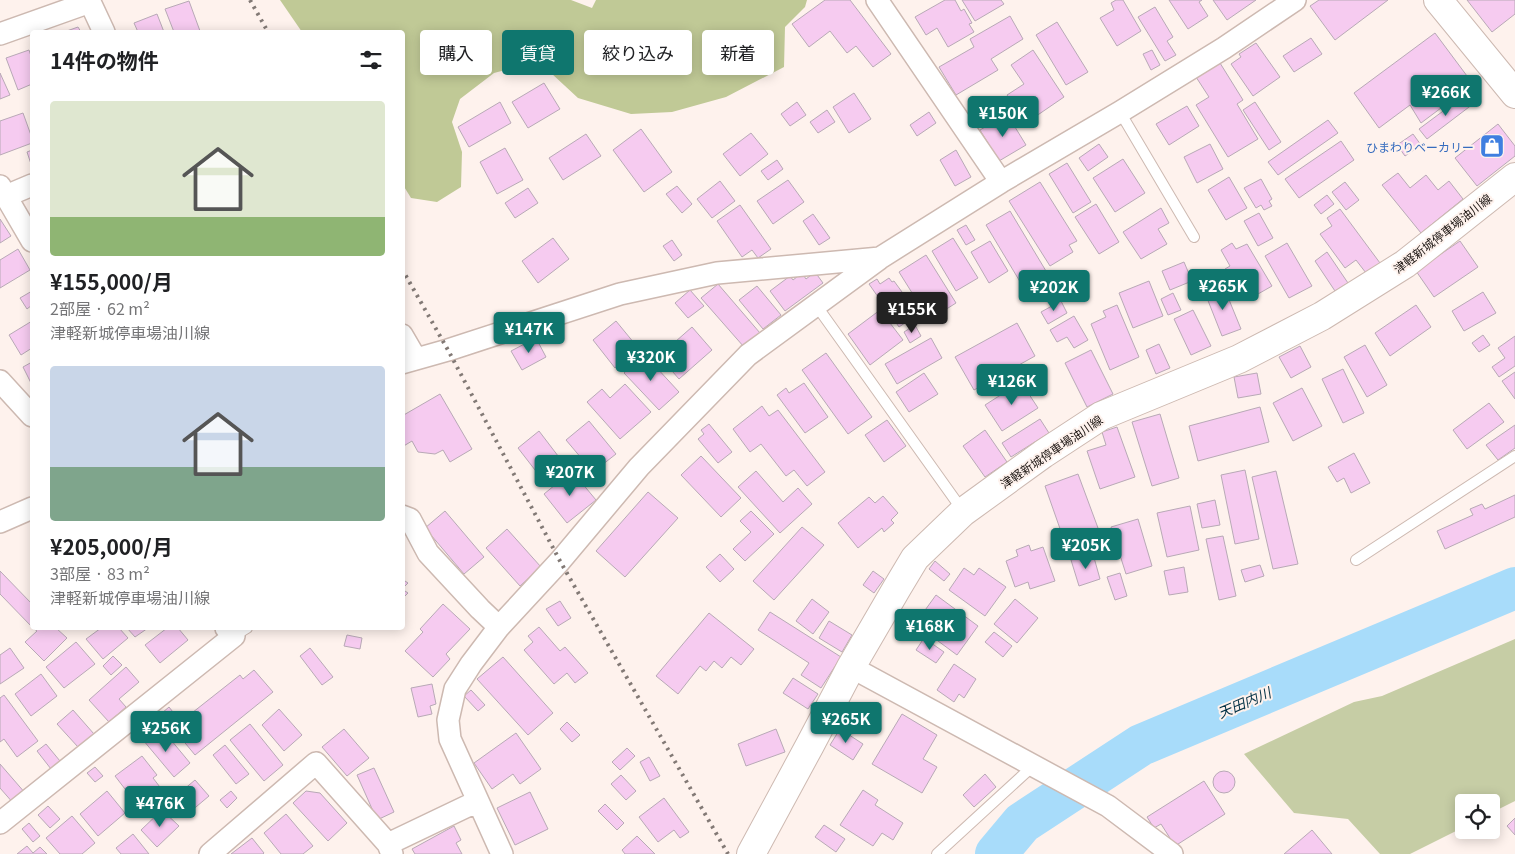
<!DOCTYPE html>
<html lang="ja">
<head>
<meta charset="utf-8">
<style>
	body { margin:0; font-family:Georgia,"Noto Sans JP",serif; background:#f2f2f2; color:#202124; height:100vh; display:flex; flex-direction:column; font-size:19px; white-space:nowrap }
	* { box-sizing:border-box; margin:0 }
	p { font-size:16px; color:#757577 }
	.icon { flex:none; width:28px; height:28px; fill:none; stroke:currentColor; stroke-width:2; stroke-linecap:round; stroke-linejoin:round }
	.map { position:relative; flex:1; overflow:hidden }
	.drawer { position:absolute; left:30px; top:30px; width:375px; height:600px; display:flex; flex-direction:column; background:#fff; border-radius:5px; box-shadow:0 2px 12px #0003 }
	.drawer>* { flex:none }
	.hud { position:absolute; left:420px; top:30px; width:475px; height:45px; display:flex; gap:10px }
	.buttons { position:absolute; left:1455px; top:794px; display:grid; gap:10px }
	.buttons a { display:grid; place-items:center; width:45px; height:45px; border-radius:5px; background:#fff; box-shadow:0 2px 12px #0003; font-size:25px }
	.price { position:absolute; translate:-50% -42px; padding:0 11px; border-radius:5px; background:#0f766e; color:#fff; font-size:16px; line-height:32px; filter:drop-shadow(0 1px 2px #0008) }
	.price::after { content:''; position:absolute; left:50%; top:30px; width:15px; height:11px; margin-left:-8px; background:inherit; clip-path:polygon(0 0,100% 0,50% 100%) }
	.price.on { background:#222; color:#fff }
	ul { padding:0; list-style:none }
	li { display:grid; align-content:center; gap:10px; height:265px; padding:0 20px }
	li span { display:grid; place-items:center; height:155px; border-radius:5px; color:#555 }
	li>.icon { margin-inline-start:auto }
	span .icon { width:90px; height:90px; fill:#fffc; stroke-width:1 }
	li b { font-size:21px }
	h2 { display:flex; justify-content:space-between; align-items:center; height:60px; padding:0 20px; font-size:21px }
	.pill { padding:0 18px; border-radius:5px; background:#fff; box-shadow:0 2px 12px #0003; font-size:18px; line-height:45px }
	.pill.on { background:#0f766e; color:#fff }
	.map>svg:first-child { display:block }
	.green { fill:#c6cda5 }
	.forest { fill:#c0c996 }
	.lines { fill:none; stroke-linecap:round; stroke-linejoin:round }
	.river { stroke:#a8dcfa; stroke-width:42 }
	.building { fill:#f6cbf0; stroke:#b8a9b6 }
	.lane-casing { stroke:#cdb9b1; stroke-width:12 }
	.street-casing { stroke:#cdb9b1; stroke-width:24 }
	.secondary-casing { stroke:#cdb9b1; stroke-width:30 }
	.highway-casing { stroke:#cdb9b1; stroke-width:30 }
	.lane { stroke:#fff; stroke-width:10 }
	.street { stroke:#fff; stroke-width:21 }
	.secondary { stroke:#fff; stroke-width:28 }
	.highway { stroke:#fff; stroke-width:28 }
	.rail { stroke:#827975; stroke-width:4; stroke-dasharray:2.5 5; stroke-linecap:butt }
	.labels { text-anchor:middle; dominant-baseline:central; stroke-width:4; stroke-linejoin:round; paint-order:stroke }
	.shop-label { font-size:12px; fill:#366cbe; stroke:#fef2ed; text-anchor:end }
	.street-label { font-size:12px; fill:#1d1613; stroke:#fef2ed }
	.water-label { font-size:14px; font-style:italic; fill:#053347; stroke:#fef2ed }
</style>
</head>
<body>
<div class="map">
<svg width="1515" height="854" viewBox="0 0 1515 854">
	<rect width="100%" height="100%" fill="#fef2ed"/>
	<path class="green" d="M1515 639V801L1491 813V802H1464V827L1410 854H1380L1348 819 1294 813 1244 754 1354 702 1382 696Z"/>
	<path class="forest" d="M280 0H571L592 8 596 0H807L805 7 785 27 784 67 726 97 672 112 631 114 578 98 551 73 517 67 494 73 460 99 452 122 462 152 461 187 437 202 411 198 403 185 402 32H302Z"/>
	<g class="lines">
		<path class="river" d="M996 854 1022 823 1141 745 1515 588"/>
	</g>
	<path class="building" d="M825 0H850L891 54 873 67 856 46 847 53 830 31 809 47 792 24Z
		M945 0H955L961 11 964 9 972 23 969 24 974 32 948 47 937 28 926 35 915 17Z
		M962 0H1001L1004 4 975 21Z
		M1116 0H1123L1141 31 1117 46 1100 18 1114 10 1111 3Z
		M1169 0H1202L1199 2 1208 16 1188 29Z
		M1213 0H1256L1227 20Z
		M1319 0H1388L1335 40 1310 6Z
		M1467 0H1515V14L1492 32Z
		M189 1 200 31 197 32H174L165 9Z
		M1155 7 1173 37 1167 41 1176 55 1165 61 1138 17Z
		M157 14 164 32H138L134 23Z
		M1010 16 1023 39 991 59 998 70 956 95 939 67 974 47 970 39Z
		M1057 22 1088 72 1066 85 1036 35Z
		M78 27 81 32H64Z
		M1435 33 1473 84 1421 123 1410 105 1379 128 1354 93Z
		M1311 38 1322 54 1294 72 1283 56Z
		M1256 43 1280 77 1253 96 1231 64 1241 57 1239 54Z
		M29 50 32 59V86V84L18 90 6 58Z
		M1033 50 1064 97 1026 123 1007 95 1024 84 1011 65Z
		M1152 50 1160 65 1151 70 1143 54Z
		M1220 63 1243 100 1237 104 1258 139 1228 157 1196 105 1209 97 1196 77Z
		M0 73 10 95 0 99Z
		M544 83 560 109 528 128 512 102Z
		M854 93 871 119 849 133 833 107Z
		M1466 94 1473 104 1427 139 1419 129Z
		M988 98 998 115 979 126 968 110Z
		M500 102 511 123 469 147 458 127Z
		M797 102 806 115 790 126 781 114Z
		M1255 102 1281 142 1269 150 1243 110Z
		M1187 106 1199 126 1169 145 1156 124Z
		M827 110 835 122 818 133 810 122Z
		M929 112 936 123 917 136 910 125Z
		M23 113 32 138V143L0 155V121Z
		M1007 114 1026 145 999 161 980 130Z
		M1328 120 1338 133 1278 175 1268 162Z
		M1498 124 1515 146V156L1477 186 1455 158Z
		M641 129 672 172 644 192 613 150Z
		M751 133 768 154 740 176 723 154Z
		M586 134 601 156 563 180 549 158Z
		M1413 134 1421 145 1405 156 1397 145Z
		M1341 141 1354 160 1299 198 1285 179Z
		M1099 144 1108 157 1088 171 1079 158Z
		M1210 144 1223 169 1197 183 1184 157Z
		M505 148 523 180 497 194 480 162Z
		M32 150V167L27 152Z
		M956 150 971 177 955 186 940 160Z
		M1123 159 1145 193 1115 212 1093 178Z
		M777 160 783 169 768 180 761 171Z
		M1067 163 1091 202 1073 213 1049 174Z
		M1398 173 1410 188 1426 175 1438 190 1449 181 1463 199 1421 233 1382 185Z
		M1229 177 1247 208 1226 220 1208 190Z
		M1261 179 1272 199 1269 201 1272 206 1264 210 1261 205 1256 208 1244 188Z
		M788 180 804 202 773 224 757 201Z
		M720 181 735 201 712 218 697 199Z
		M1040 182 1077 241 1069 245 1073 252 1050 266 1009 201Z
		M1345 182 1359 200 1346 210 1332 192Z
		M677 186 692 204 682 213 666 194Z
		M528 188 538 203 515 218 505 203Z
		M1327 195 1334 204 1321 214 1314 205Z
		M1096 204 1119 242 1099 254 1075 217Z
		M740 205 771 249 758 258 752 250 742 257 717 221Z
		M1161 208 1169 223 1158 229 1167 244 1141 259 1123 232Z
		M1340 209 1380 263 1366 273 1356 260 1345 268 1320 234 1332 226 1327 218Z
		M1010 211 1049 276 1025 290 986 225Z
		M1259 213 1273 238 1258 246 1244 221Z
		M813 214 830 238 819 245 803 221Z
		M0 219 11 236 0 243Z
		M966 225 975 240 966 245 957 230Z
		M553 238 569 259 538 283 522 261Z
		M953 238 978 278 956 291 932 251Z
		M672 240 682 255 674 261 663 246Z
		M990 241 1008 271 989 283 971 252Z
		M1460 241 1478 267 1434 297 1416 271Z
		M1232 243 1236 249 1247 244 1272 286 1251 298 1241 281 1234 285 1225 269 1230 266 1221 250Z
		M1287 243 1312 286 1289 298 1265 256Z
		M18 249 30 270 0 288V260Z
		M1327 252 1348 283 1335 291 1315 261Z
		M926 255 956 303 929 320 899 272Z
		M1184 262 1192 281 1170 290 1162 271Z
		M815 272 823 283 785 311 770 291 790 276 793 280 802 273 806 279Z
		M889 278 892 282 894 281 918 314 899 327 869 284 877 279 880 284Z
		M1149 281 1163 316 1133 328 1119 293Z
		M718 284 760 333 744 347 701 298Z
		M1223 285 1241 329 1222 336 1205 293Z
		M757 286 781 315 763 329 739 300Z
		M690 290 704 306 688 318 675 303Z
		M32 291V305L27 309 20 298Z
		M1483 292 1496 313 1464 331 1452 311Z
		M1173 293 1181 310 1168 315 1161 299Z
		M1061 301 1067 313 1048 324 1041 312Z
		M1117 305 1139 357 1110 370 1091 324 1106 317 1103 311Z
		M1416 305 1431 327 1390 356 1375 333Z
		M880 310 903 340 870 365 848 334Z
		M1193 310 1211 346 1191 355 1174 319Z
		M1074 316 1088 340 1074 348 1067 337 1057 342 1050 330Z
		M32 321V348L21 355 9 335Z
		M616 321 639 349 615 368 593 340Z
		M1017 323 1035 356 974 390 955 357Z
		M915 325 921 336 910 343 904 332Z
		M692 327 712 350 679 379 659 356Z
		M1483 335 1490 345 1479 352 1472 343Z
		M1515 336V366L1499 377 1492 367 1505 358 1498 348Z
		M536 338 546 357 522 370 511 351Z
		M931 338 942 358 897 384 885 364Z
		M1159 344 1170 368 1156 374 1146 350Z
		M1365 345 1387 385 1367 397 1344 357Z
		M1300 346 1311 367 1291 378 1279 357Z
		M1091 350 1113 394 1087 407 1065 363Z
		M826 353 872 417 848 434 802 370Z
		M644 354 679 392 659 410 624 373Z
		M32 362V385L23 367Z
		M1343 369 1364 413 1343 423 1322 379Z
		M1515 372V399L1502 381Z
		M924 373 938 394 909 412 896 392Z
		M1257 373 1261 394 1238 398 1234 377Z
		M1021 382 1038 408 1002 431 985 405Z
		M804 383 828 417 805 433 777 395 786 388 789 393Z
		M625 384 651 412 620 439 587 402 602 389 610 398Z
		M1302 388 1322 426 1293 441 1273 403Z
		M440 394 472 449 450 462 443 450 435 454 418 452 412 441 402 447V416Z
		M1489 403 1504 422 1467 449 1453 430Z
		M762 406 769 416 778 410 825 472 807 486 794 470 786 476 761 444 750 452 733 429Z
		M1260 407 1269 442 1198 461 1189 426Z
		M1160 414 1179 478 1152 486 1132 422Z
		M1040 419 1049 433 1011 457 1002 443Z
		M887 420 906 446 884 462 865 435Z
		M589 421 616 454 593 472 566 440Z
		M709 424 732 452 718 463 698 439 704 434 701 430Z
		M1515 425V448L1498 460 1486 445Z
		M1117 427 1135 477 1100 489 1087 451 1106 445 1102 432Z
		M985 430 1007 462 985 477 963 446Z
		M539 431 568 469 559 475 555 469 542 479 518 448Z
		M1354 453 1370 483 1351 493 1344 478 1337 482 1328 467Z
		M701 456 741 498 721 517 681 475Z
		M1245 470 1259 539 1235 544 1221 475Z
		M572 471 596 500 567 523 544 494Z
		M756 471 783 502 798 488 812 504 780 533 738 487Z
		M1276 471 1298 564 1273 569 1252 477Z
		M1078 474 1098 528 1064 540 1045 486Z
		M648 492 678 518 625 577 596 551Z
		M1515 495V517L1445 549 1437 531 1473 515 1470 509 1482 504 1485 509Z
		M883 496 898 513 891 520 894 523 884 532 882 528 858 548 838 523 869 497 875 503Z
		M1215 500 1220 525 1202 528 1197 504Z
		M1190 506 1199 550 1167 557 1157 513Z
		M445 511 484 557 464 574 425 528Z
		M751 511 774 534 745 561 733 549 751 532 740 521Z
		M1138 519 1152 566 1126 574 1111 527Z
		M802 527 824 545 774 600 753 581Z
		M507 529 541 567 520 586 486 548Z
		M1223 536 1236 596 1219 600 1206 539Z
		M1029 545 1031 551 1043 547 1055 581 1030 589 1028 582 1015 587 1006 561 1018 556 1016 550Z
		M720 554 734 569 720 582 706 567Z
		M1093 554 1100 579 1079 586 1071 560Z
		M935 561 950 574 944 581 929 569Z
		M1260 565 1264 576 1245 582 1241 570Z
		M1184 567 1188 592 1169 595 1164 571Z
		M964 568 974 575 979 568 1006 587 985 616 949 590Z
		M0 571 32 604V627L0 594Z
		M873 571 884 579 874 593 863 585Z
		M1120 573 1127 596 1115 600 1107 577Z
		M402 579 408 583 402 589Z
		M402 589 408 593 402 599Z
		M936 595 978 626 957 655 915 624Z
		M812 599 829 612 813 634 796 621Z
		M1015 599 1038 618 1017 643 994 624Z
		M560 601 571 618 558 626 546 609Z
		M443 604 470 629 446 654 450 659 433 677 405 651 423 632 420 629Z
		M770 612 841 657 821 688 801 675 809 663 758 630Z
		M709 613 754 649 741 665 731 657 722 668 714 661 706 671 700 666 678 694 656 676Z
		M829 621 852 635 842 652 819 638Z
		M539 627 560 651 565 647 588 673 575 683 567 673 554 684 524 650 533 642 528 636Z
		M33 628H56L67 638 44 661 25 642 37 631Z
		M101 628H119L128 638 103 659 86 639Z
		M127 628H148L135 637Z
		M167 628H178L188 640 160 663 145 645Z
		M994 632 1012 646 1003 657 985 642Z
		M347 635 362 638 360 649 344 646Z
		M924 638 944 652 936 663 916 650Z
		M76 642 95 664 64 688 46 667Z
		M10 648 24 668 0 684V655Z
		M310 648 333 677 322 685 300 656Z
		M113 656 122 665 111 675 103 666Z
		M503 657 553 713 528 735 477 679Z
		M954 664 976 679 964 698 959 694 954 702 937 690Z
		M126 667 139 682 119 699 126 707 109 722 89 700Z
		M254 670 273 692 195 755 176 732 186 724 183 720 240 675 243 679Z
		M41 674 57 696 31 716 15 694Z
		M793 678 818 694 808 709 783 693Z
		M432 684 436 704 430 706 432 714 418 717 411 688Z
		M471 690 485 705 478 711 464 696Z
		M4 695 38 741 17 757 4 739 0 742V698Z
		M169 707 180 721 174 727 162 713Z
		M279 709 302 735 284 751 262 725Z
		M73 710 94 734 78 747 57 724Z
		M902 714 937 735 923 759 937 767 922 793 872 764Z
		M567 722 580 735 572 742 560 729Z
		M250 724 283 765 264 781 230 740Z
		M145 729 153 739 160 734 168 742 171 740 190 763 174 777 138 734Z
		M344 729 369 758 347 776 322 747Z
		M776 729 785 752 746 766 738 744Z
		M840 729 863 744 853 760 830 745Z
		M516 733 541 769 520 784 513 774 492 789 474 763Z
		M46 744 60 761 51 769 37 751Z
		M225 745 249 774 236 784 213 755Z
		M627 748 635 756 620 770 612 762Z
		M142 756 157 775 153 778 163 791 149 802 143 795 135 802 115 776Z
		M649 757 660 776 650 781 640 762Z
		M0 764 26 794 14 804 0 788Z
		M95 767 103 776 95 782 87 773Z
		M374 768 394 812 377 820 357 775Z
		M1213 782a11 11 0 1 1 22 0a11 11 0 1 1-22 0Z
		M985 774 996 787 974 807 963 795Z
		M621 775 636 791 626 800 611 784Z
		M195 780 209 796 184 817 170 801Z
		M1204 781 1225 814 1175 846 1161 824 1154 828 1147 817Z
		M863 790 878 800 875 805 903 823 893 840 882 833 873 846 840 825Z
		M107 791 125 813 98 836 80 814Z
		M231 791 237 798 227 808 220 800Z
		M306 791 320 793 347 823 328 841 293 803Z
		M530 792 548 829 515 845 497 808Z
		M664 798 689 832 680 838 674 830 658 842 639 817Z
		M605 804 624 823 617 830 598 811Z
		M48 806 60 819 50 828 38 815Z
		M162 810 179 826 157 847 141 830Z
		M286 814 313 846 303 854H281L264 833Z
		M72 816 95 843 82 854H60L46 838Z
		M1515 818V835L1507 826Z
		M29 823 40 836 33 842 22 829Z
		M824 825 845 839 836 852 815 837Z
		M454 826 461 840 456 843 462 854H415L412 849Z
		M1312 830 1332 854H1284Z
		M133 834 149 854H121L116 848Z
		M637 836 655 854H625L622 850Z
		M252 838 264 853 263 854H231Z
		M27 846 33 853 40 847 47 854H17Z"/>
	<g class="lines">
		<defs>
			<path id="lane" d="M1120 112 1194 237
				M816 305 963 511
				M1356 560 1515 456
				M234 636 247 628
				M937 854 1034 765"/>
			<path id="street" d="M877 0 1001 182
				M0 34 90 2 104 32
				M0 186 32 241
				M6 196 32 185
				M402 335 416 359
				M402 363 448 350 620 294 717 273 880 258 1001 182 1120 112 1224 48 1295 0
				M0 381 32 416
				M402 516 410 519 428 553 480 609 499 627
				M0 522 32 508
				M851 667 1108 806 1172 854
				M0 823 234 636 226 628
				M388 844 478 801
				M210 854 316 763 388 844 392 854
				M502 854 450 739 448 720 455 689 471 664 499 627 560 561 639 467 748 355 879 259"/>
			<path id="secondary" d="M751 854 810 745 851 667 897 588 915 558 963 512 1043 454 1101 416 1239 359 1322 316 1405 264 1515 177"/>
			<path id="highway" d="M1438 0 1515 94"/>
		</defs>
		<use href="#lane" class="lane-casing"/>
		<use href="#street" class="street-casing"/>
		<use href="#secondary" class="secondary-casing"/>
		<use href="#highway" class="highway-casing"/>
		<use href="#lane" class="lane"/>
		<use href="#street" class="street"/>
		<use href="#secondary" class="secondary"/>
		<use href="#highway" class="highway"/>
		<path class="rail" d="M250 0 268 32
			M402 269 448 350 560 561 728 854"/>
	</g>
	<defs>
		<symbol id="shop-square" viewBox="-11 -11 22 22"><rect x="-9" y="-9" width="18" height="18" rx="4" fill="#3f7fe0" stroke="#fef2ed"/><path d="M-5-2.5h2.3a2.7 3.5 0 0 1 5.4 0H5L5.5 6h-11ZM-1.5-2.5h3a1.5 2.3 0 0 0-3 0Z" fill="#fff"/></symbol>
	</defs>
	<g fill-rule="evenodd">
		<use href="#shop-square" x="1478" y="132" width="28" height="28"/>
	</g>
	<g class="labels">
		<g class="shop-label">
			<text x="1474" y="146">ひまわりベーカリー</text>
		</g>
		<g class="street-label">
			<text transform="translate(1442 233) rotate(-38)">津軽新城停車場油川線</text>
			<text transform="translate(1051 451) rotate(-34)">津軽新城停車場油川線</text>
		</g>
		<g class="water-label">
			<text transform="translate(1244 702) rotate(-23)">天田内川</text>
		</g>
	</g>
</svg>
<div class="buttons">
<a><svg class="icon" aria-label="locate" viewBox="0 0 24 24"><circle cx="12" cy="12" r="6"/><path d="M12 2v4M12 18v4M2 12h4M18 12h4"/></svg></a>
</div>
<b class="price" style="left:1446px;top:117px">¥266K</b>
<b class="price" style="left:1003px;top:138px">¥150K</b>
<b class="price" style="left:1223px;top:311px">¥265K</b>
<b class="price" style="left:1054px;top:312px">¥202K</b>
<b class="price on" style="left:912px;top:334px">¥155K</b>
<b class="price" style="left:529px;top:354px">¥147K</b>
<b class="price" style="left:651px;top:382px">¥320K</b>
<b class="price" style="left:1012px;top:406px">¥126K</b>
<b class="price" style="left:570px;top:497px">¥207K</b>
<b class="price" style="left:1086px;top:570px">¥205K</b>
<b class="price" style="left:930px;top:651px">¥168K</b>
<b class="price" style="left:846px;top:744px">¥265K</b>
<b class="price" style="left:166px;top:753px">¥256K</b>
<b class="price" style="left:160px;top:828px">¥476K</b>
<div class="hud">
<a class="pill">購入</a>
<a class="pill on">賃貸</a>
<a class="pill">絞り込み</a>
<a class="pill">新着</a>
</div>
<section class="drawer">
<h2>14件の物件<svg class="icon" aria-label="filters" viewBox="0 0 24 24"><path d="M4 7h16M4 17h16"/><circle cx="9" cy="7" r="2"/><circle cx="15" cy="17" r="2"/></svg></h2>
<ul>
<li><span style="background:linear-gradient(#dfe7d0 75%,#8fb573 0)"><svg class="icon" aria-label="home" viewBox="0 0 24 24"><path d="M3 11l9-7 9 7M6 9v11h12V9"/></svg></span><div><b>¥155,000/月</b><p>2部屋 · 62 m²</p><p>津軽新城停車場油川線</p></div></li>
<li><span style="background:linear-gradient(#c9d6e8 65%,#7fa58c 0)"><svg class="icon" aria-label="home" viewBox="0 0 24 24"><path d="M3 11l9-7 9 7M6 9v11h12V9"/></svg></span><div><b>¥205,000/月</b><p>3部屋 · 83 m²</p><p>津軽新城停車場油川線</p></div></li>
</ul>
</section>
</div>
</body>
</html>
